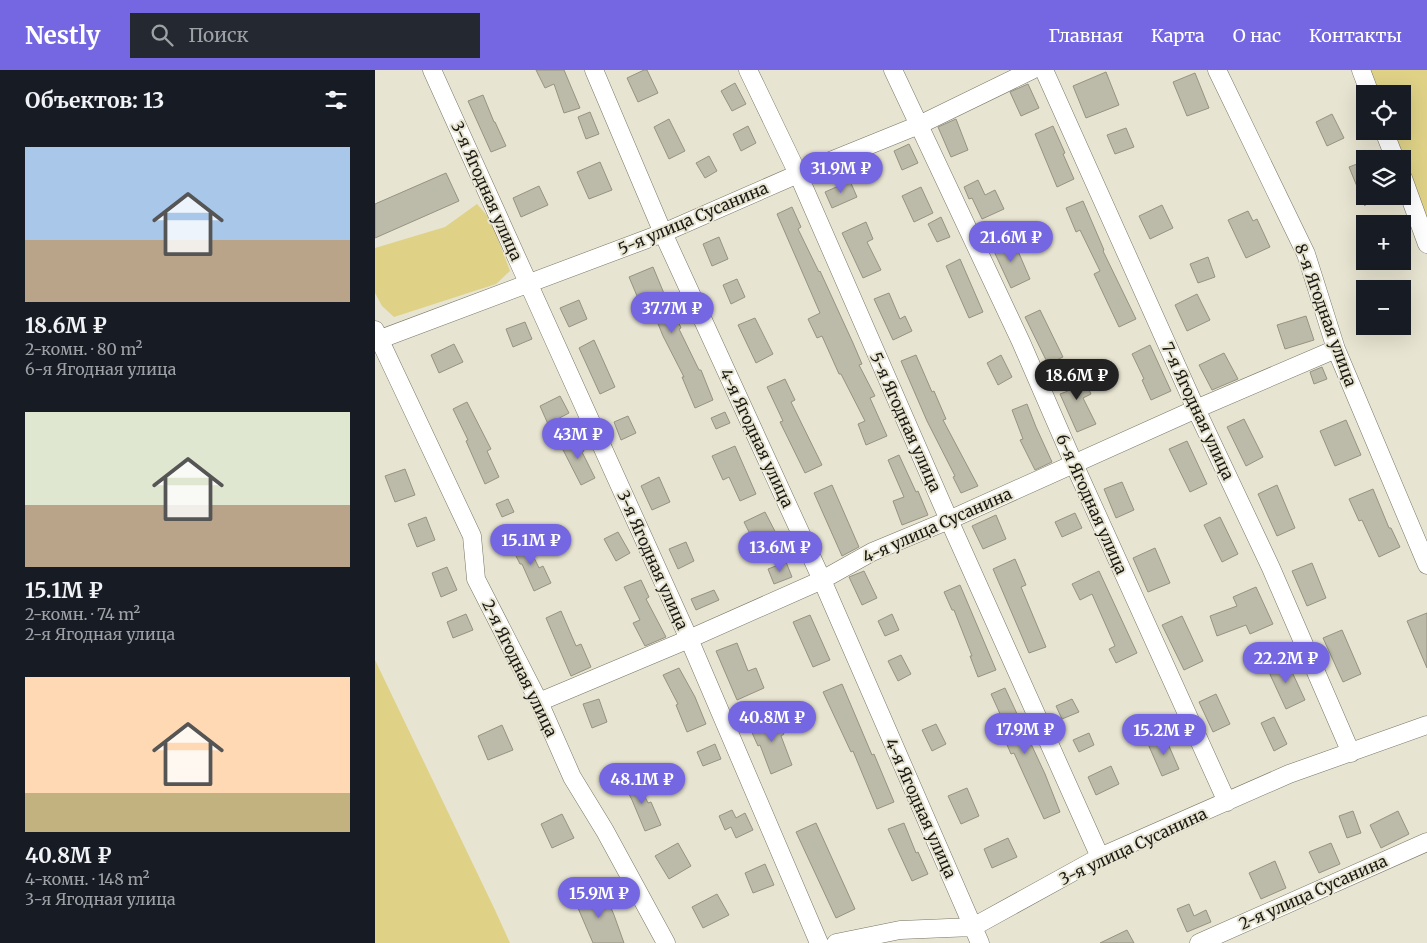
<!DOCTYPE html>
<html lang="ru">
<head>
<meta charset="utf-8">
<style>
	body { margin:0; font-family:Merriweather,serif; background:#242831; color:#f1f3f6; height:100vh; display:flex; flex-direction:column; font-size:19px; white-space:nowrap }
	* { box-sizing:border-box; margin:0 }
	p { font-size:16px; color:#9ea1a6 }
	.icon { flex:none; width:28px; height:28px; fill:none; stroke:currentColor; stroke-width:2; stroke-linecap:round; stroke-linejoin:round }
	.map { position:relative; flex:1; overflow:hidden }
	.details { display:flex; flex-direction:column; background:#171b24; width:375px }
	.details>* { flex:none }
	.tools { position:absolute; left:981px; top:15px; display:grid; gap:10px }
	.tools a { display:grid; place-items:center; width:55px; height:55px; border-radius:0px; background:#171b24; box-shadow:0 5px 20px #0002; font-size:25px }
	.price { position:absolute; translate:-50% -42px; padding:0 11px; border-radius:18px; background:#7567e2; color:#fff; font-size:16px; line-height:32px; filter:drop-shadow(0 1px 2px #0008) }
	.price::after { content:''; position:absolute; left:50%; top:30px; width:15px; height:11px; margin-left:-8px; background:inherit; clip-path:polygon(0 0,100% 0,50% 100%) }
	.price.active { background:#222; color:#fff }
	ul { padding:0; list-style:none }
	li { display:grid; align-content:center; gap:10px; height:265px; padding:0 25px }
	li span { display:grid; place-items:center; height:155px; border-radius:0px; color:#555 }
	li>.icon { margin-inline-start:auto }
	span .icon { width:90px; height:90px; fill:#fffc; stroke-width:1 }
	li b { font-size:21px }
	h2 { display:flex; justify-content:space-between; align-items:center; height:60px; padding:0 25px; font-size:21px }
	header { display:flex; align-items:center; gap:30px; box-sizing:border-box; height:70px; padding:0 25px; background:#7567e2; color:#fff }
	header strong { font-size:24px }
	nav { display:flex; gap:28px; margin-inline-start:auto; font-size:18px }
	.search { width:350px; height:45px; background:#242831; display:flex; align-items:center; gap:12px; box-sizing:border-box; padding:0 18px; border-radius:0px; color:#9ea1a6; font-size:19px }
	main { display:flex; flex:1; min-height:0 }
	.map>svg:first-child { display:block }
	.green { fill:#dfd287 }
	.building { fill:#bcbaa8; stroke:#969382 }
	.lines { fill:none; stroke-linecap:round; stroke-linejoin:round }
	.street-casing { stroke:#777564; stroke-width:19 }
	.street { stroke:#fff; stroke-width:18 }
	.labels { text-anchor:middle; dominant-baseline:central; stroke-width:4; stroke-linejoin:round; paint-order:stroke }
	.street-label { font-size:16px; fill:#191812; stroke:#e7e4d1 }
</style>
</head>
<body>
<header>
<strong>Nestly</strong>
<div class="search"><svg class="icon" aria-label="search" viewBox="0 0 24 24"><circle cx="10" cy="10" r="6"/><path d="M15 15l6 6"/></svg>Поиск</div>
<nav><a>Главная</a><a>Карта</a><a>О нас</a><a>Контакты</a></nav>
</header>
<main>
<section class="details">
<h2>Объектов: 13<svg class="icon" aria-label="filters" viewBox="0 0 24 24"><path d="M4 7h16M4 17h16"/><circle cx="9" cy="7" r="2"/><circle cx="15" cy="17" r="2"/></svg></h2>
<ul>
<li><span style="background:linear-gradient(#a9c7e8 60%,#b9a48a 0)"><svg class="icon" aria-label="home" viewBox="0 0 24 24"><path d="M3 11l9-7 9 7M6 9v11h12V9"/></svg></span><div><b>18.6M ₽</b><p>2-комн. · 80 m²</p><p>6-я Ягодная улица</p></div></li>
<li><span style="background:linear-gradient(#dfe7d0 60%,#b9a48a 0)"><svg class="icon" aria-label="home" viewBox="0 0 24 24"><path d="M3 11l9-7 9 7M6 9v11h12V9"/></svg></span><div><b>15.1M ₽</b><p>2-комн. · 74 m²</p><p>2-я Ягодная улица</p></div></li>
<li><span style="background:linear-gradient(#ffd9b3 75%,#c2b280 0)"><svg class="icon" aria-label="home" viewBox="0 0 24 24"><path d="M3 11l9-7 9 7M6 9v11h12V9"/></svg></span><div><b>40.8M ₽</b><p>4-комн. · 148 m²</p><p>3-я Ягодная улица</p></div></li>
</ul>
</section>
<div class="map">
<svg width="1052" height="873" viewBox="0 0 1052 873">
	<rect width="100%" height="100%" fill="#e7e4d1"/>
	<path class="green" d="M993 0H1052V152L1017 61H1028V24H1002Z
		M102 134 116 150 135 201 121 214 19 247 7 236 0 223V178L70 157Z
		M0 590 120 840 135 873H0Z"/>
	<path class="building" d="M161 0H189L205 38 189 43 179 14 170 18Z
		M269 0H272L283 23 263 32 252 8Z
		M731 2 744 35 711 48 698 16Z
		M820 3 834 38 812 46 798 12Z
		M360 13 371 34 357 41 346 21Z
		M653 14 664 38 646 46 635 22Z
		M108 25 119 52H120L131 76 116 82 93 31Z
		M215 42 224 64 211 69 203 47Z
		M957 44 969 68 952 76 941 52Z
		M294 49 310 81 294 89 279 57Z
		M581 49 593 80 576 87 563 57Z
		M373 56 381 73 366 81 358 64Z
		M678 56 690 83 688 84 699 109 682 117 660 64Z
		M751 58 759 77 740 84 732 65Z
		M534 74 543 93 527 100 519 81Z
		M334 86 342 101 330 108 321 93Z
		M990 91V136L974 97Z
		M225 92 237 120 214 129 202 102Z
		M71 103 84 131 0 168V134Z
		M603 110 610 125 620 120 629 139 607 149 597 128 594 129 589 117Z
		M475 111 482 127 457 138 450 122Z
		M164 116 173 135 146 147 138 128Z
		M546 117 558 143 539 152 527 126Z
		M708 131 729 180 728 181 761 249 744 257 719 204 725 201 705 160 701 162 691 138Z
		M787 135 798 158 775 169 764 146Z
		M417 137 426 157 423 159 444 202 445 201 478 273 487 294 484 295 500 326 495 328 512 366 491 375 483 354 490 351 466 304H464L447 266 442 268 433 249 445 243 402 144Z
		M873 141 878 151 882 149 895 177 871 188 853 150Z
		M566 147 575 167 562 172 553 154Z
		M491 152 498 169 492 172 506 200 488 208 467 163Z
		M344 167 353 189 337 196 328 174Z
		M637 167 655 209 636 218 617 177Z
		M833 187 840 207 823 213 815 194Z
		M585 189 608 242 594 248 571 196Z
		M278 197 293 233 295 232 306 258 304 259 324 300H326L338 330 320 338 307 307H309L288 266 273 229 265 233 254 207Z
		M362 209 370 227 356 234 348 215Z
		M514 223 525 249 530 246 537 261 518 270 499 229Z
		M822 224 835 250 812 261 800 235Z
		M204 230 212 249 194 257 185 238Z
		M665 240 688 287 673 294 650 247Z
		M931 246 939 270 910 279 902 255Z
		M380 248 398 284 381 293 363 255Z
		M150 252 157 269 138 277 131 259Z
		M219 270 240 317 225 324 204 278Z
		M79 274 88 292 64 303 56 285Z
		M775 275 796 321 776 330 767 310 769 309 757 284Z
		M849 283 863 309 837 320 824 295Z
		M541 285 557 322 559 321 571 349 568 350 603 416 586 423 578 407 580 406 552 351 526 291Z
		M626 285 637 307 623 315 612 293Z
		M947 297 952 309 939 314 935 302Z
		M704 299 716 324 708 328 721 354 702 362 685 324 693 321 687 307Z
		M410 309 420 330 416 332 447 395 430 403 405 352 408 351 392 317Z
		M185 326 194 343 173 354 165 336Z
		M92 332 116 379 112 381 124 407 110 414 91 371 93 370 78 339Z
		M652 334 661 357 677 392 660 400 645 370 648 369 637 340Z
		M350 342 355 353 341 359 336 348Z
		M253 346 261 363 246 370 239 352Z
		M869 349 888 387 871 396 852 357Z
		M971 350 986 385 960 396 945 361Z
		M202 366 209 381 207 382 220 408 206 415 185 374Z
		M812 371 832 414 815 422 794 379Z
		M360 376 381 424 365 431 354 407 348 410 337 386Z
		M524 385 541 422 543 421 553 445 527 455 518 431 529 427 513 390Z
		M30 399 40 425 20 432 10 406Z
		M284 407 295 432 277 440 266 416Z
		M747 412 759 440 741 448 729 419Z
		M457 415 484 477 467 486 439 423Z
		M902 415 920 458 902 466 883 424Z
		M998 419 1014 458H1016L1025 477 1004 487 987 450 984 451 974 429Z
		M133 429 139 442 127 447 121 434Z
		M390 442 404 469 387 478H382L369 452Z
		M700 443 707 458 687 467 680 452Z
		M621 445 631 469 608 479 597 456Z
		M51 447 60 470 42 477 33 454Z
		M845 447 863 484 847 492 829 455Z
		M243 462 255 483 241 491 229 469Z
		M150 469 164 498 168 496 176 513 159 521 147 494H145L136 476Z
		M311 472 319 491 303 499 294 479Z
		M780 478 795 513 773 522 758 488Z
		M640 489 651 515 646 517 671 577 654 583 618 499Z
		M411 492 417 507 399 514 393 499Z
		M937 493 951 528 932 536 917 501Z
		M72 497 82 520 66 527 57 503Z
		M489 501 502 528 487 535 474 507Z
		M724 501 762 583 741 593 734 579 740 576 717 524 705 530 697 514Z
		M266 510 274 527 271 529 291 567 270 576 258 553 265 550 249 517Z
		M585 515 621 600 603 607 595 586H597L579 540H577L569 522Z
		M881 517 898 554 875 564 871 555 842 566 835 546 862 536 858 527Z
		M339 520 344 530 321 540 316 529Z
		M186 541 201 576 206 574 216 597 196 606 171 548Z
		M1052 543V598L1032 551Z
		M91 544 98 560 78 568 72 552Z
		M517 544 524 560 510 566 503 551Z
		M435 545 455 590 438 597 418 552Z
		M807 546 828 591 809 600 787 555Z
		M967 560 986 604 968 612 948 568Z
		M362 573 373 601 381 598 389 618 362 630 341 581Z
		M526 585 536 604 523 611 513 591Z
		M911 589 930 630 911 639 892 598Z
		M304 598 320 627 331 654 312 662 301 635 303 634 288 605Z
		M467 614 497 685 499 684 519 732 502 739 478 681 476 682 448 622Z
		M630 618 670 704 685 742 669 749 639 683 636 684 626 661 632 659 616 624Z
		M841 624 855 654 838 662 824 632Z
		M224 629 232 652 217 658 208 634Z
		M697 629 704 642 687 649 681 636Z
		M400 644 409 664 406 666 417 695 396 704 385 675 383 676 374 656Z
		M899 647 912 674 899 681 886 653Z
		M561 654 571 674 557 681 547 660Z
		M127 655 138 680 113 690 103 666Z
		M714 663 719 675 704 682 698 670Z
		M790 667 804 699 787 706 773 674Z
		M340 674 346 689 328 696 322 682Z
		M736 696 744 714 721 725 713 707Z
		M260 706 273 733 276 732 286 755 270 761 257 730 248 712Z
		M592 718 604 746 586 754 573 726Z
		M357 740 361 748 370 743 378 760 361 768 356 757 350 760 344 746Z
		M978 741 986 763 972 768 964 746Z
		M1023 741 1034 764 1006 778 995 755Z
		M187 744 199 768 177 778 166 754Z
		M441 753 480 839 461 848 421 762Z
		M529 753 541 783 543 782 553 804 537 811 513 759Z
		M633 768 642 787 617 798 609 779Z
		M303 773 316 796 294 809 280 786Z
		M956 773 965 794 944 803 934 782Z
		M900 791 911 818 886 829 874 803Z
		M390 794 399 815 378 823 370 803Z
		M228 819 239 845 249 873H218L200 831Z
		M342 824 354 845 328 858 317 837Z
		M814 834 819 846 831 840 836 852 812 862 802 839Z
		M752 860 759 873H725Z"/>
	<g class="lines">
		<defs>
			<path id="street" d="M57 0 314 569 444 873
				M219 0 288 163 447 510 605 873
				M373 0 423 104 574 450 725 787
				M518 0 646 272 699 394 852 732
				M669 0 821 339 896 498 976 683
				M842 0 931 184 961 279 1052 495
				M986 0 995 24
				M1009 61 1020 89
				M1028 108 1052 174
				M0 260 97 466 101 509 164 632 197 707 230 761 291 873
				M0 271 288 163 423 104 544 55 657 0
				M164 632 314 569 447 510 497 482 574 450 821 339 961 279
				M461 873 525 860 598 857 725 787 914 704 1052 655
				M824 873 1052 772"/>
		</defs>
		<use href="#street" class="street-casing"/>
		<use href="#street" class="street"/>
	</g>
	<g class="labels">
		<g class="street-label">
			<text transform="translate(112 121) rotate(66)">3-я Ягодная улица</text>
			<text transform="translate(318 148) rotate(-23)">5-я улица Сусанина</text>
			<text transform="translate(951 245) rotate(70)">8-я Ягодная улица</text>
			<text transform="translate(823 341) rotate(65)">7-я Ягодная улица</text>
			<text transform="translate(531 352) rotate(66)">5-я Ягодная улица</text>
			<text transform="translate(382 368) rotate(65)">4-я Ягодная улица</text>
			<text transform="translate(717 434) rotate(66)">6-я Ягодная улица</text>
			<text transform="translate(562 455) rotate(-24)">4-я улица Сусанина</text>
			<text transform="translate(278 490) rotate(66)">3-я Ягодная улица</text>
			<text transform="translate(145 598) rotate(64)">2-я Ягодная улица</text>
			<text transform="translate(546 738) rotate(66)">4-я Ягодная улица</text>
			<text transform="translate(758 776) rotate(-25)">3-я улица Сусанина</text>
			<text transform="translate(938 822) rotate(-24)">2-я улица Сусанина</text>
		</g>
	</g>
</svg>
<div class="tools">
<a><svg class="icon" aria-label="locate" viewBox="0 0 24 24"><circle cx="12" cy="12" r="6"/><path d="M12 2v4M12 18v4M2 12h4M18 12h4"/></svg></a>
<a><svg class="icon" aria-label="layers" viewBox="0 0 24 24"><path d="M12 4l9 5-9 5-9-5zM3 14l9 5 9-5"/></svg></a>
<a>+</a>
<a>−</a>
</div>
<b class="price" style="left:466px;top:124px">31.9M ₽</b>
<b class="price" style="left:636px;top:193px">21.6M ₽</b>
<b class="price" style="left:297px;top:264px">37.7M ₽</b>
<b class="price active" style="left:702px;top:331px">18.6M ₽</b>
<b class="price" style="left:203px;top:390px">43M ₽</b>
<b class="price" style="left:156px;top:496px">15.1M ₽</b>
<b class="price" style="left:405px;top:503px">13.6M ₽</b>
<b class="price" style="left:911px;top:614px">22.2M ₽</b>
<b class="price" style="left:397px;top:673px">40.8M ₽</b>
<b class="price" style="left:650px;top:685px">17.9M ₽</b>
<b class="price" style="left:789px;top:686px">15.2M ₽</b>
<b class="price" style="left:267px;top:735px">48.1M ₽</b>
<b class="price" style="left:224px;top:849px">15.9M ₽</b>
</div>
</main>
</body>
</html>
